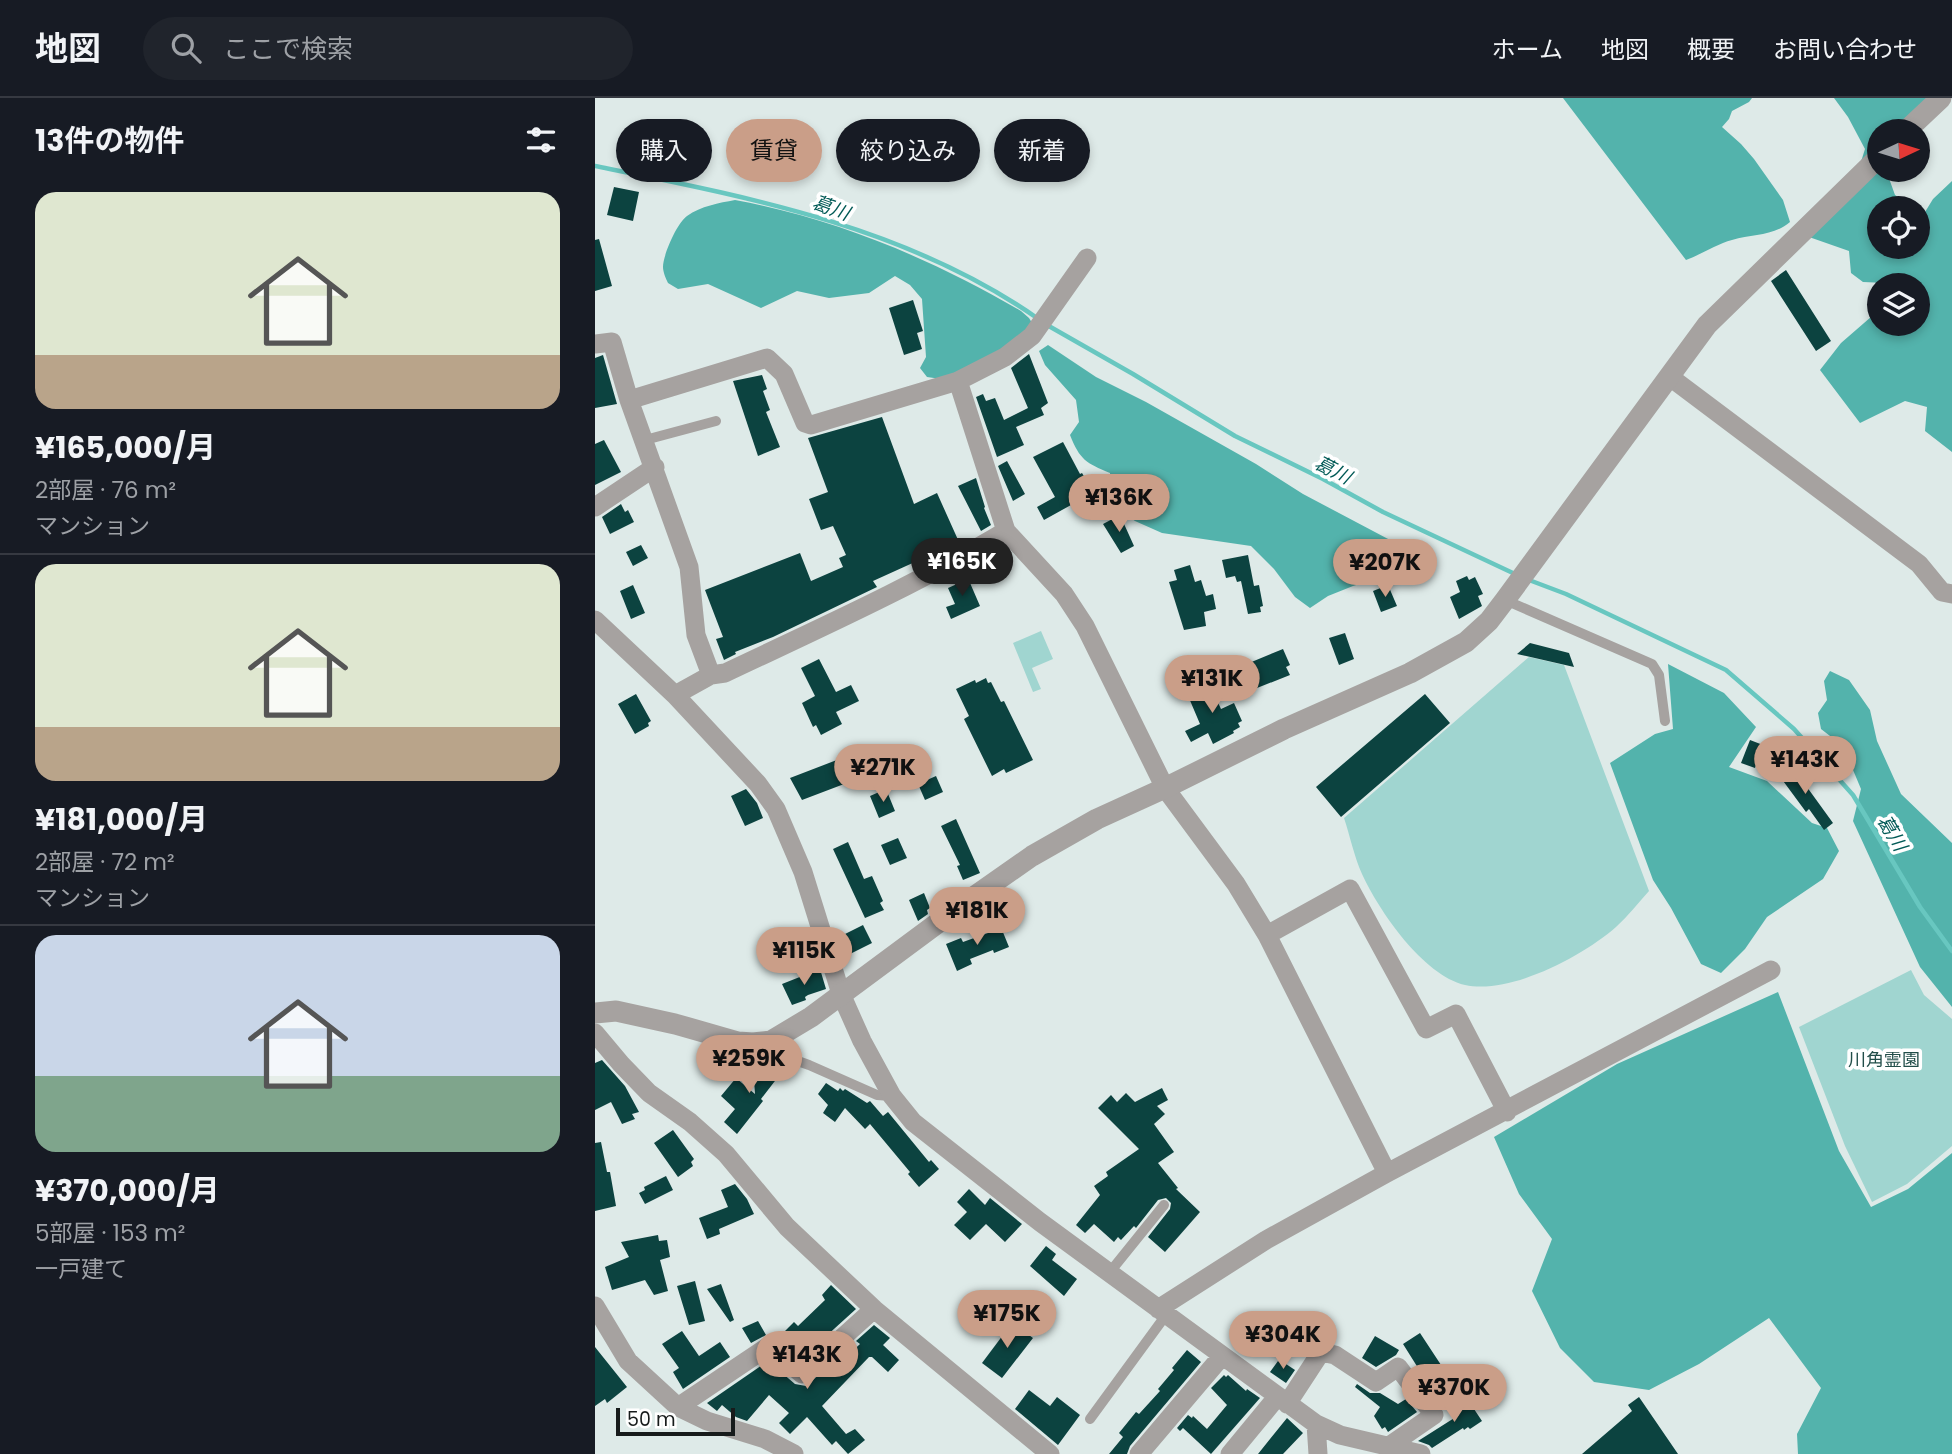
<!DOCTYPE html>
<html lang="ja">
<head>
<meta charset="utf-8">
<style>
	body { margin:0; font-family:Poppins,"Noto Sans JP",sans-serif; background:#20242c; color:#f1f3f6; height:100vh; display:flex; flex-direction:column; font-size:26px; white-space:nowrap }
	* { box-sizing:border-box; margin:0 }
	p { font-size:23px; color:#9ea1a6 }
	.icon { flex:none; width:38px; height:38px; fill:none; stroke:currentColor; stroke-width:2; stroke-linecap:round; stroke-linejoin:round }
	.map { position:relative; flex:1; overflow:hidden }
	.sheet { display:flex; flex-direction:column; background:#171b24; width:595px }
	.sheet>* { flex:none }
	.hud { position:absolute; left:21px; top:21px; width:665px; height:63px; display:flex; gap:14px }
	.needle { width:46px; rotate:86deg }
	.buttons { position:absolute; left:1272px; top:21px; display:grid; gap:14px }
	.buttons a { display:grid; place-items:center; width:63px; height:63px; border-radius:50%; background:#171b24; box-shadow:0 4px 10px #0003; font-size:35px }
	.scale { position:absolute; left:21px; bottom:18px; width:119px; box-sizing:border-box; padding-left:7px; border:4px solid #171b1b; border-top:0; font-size:19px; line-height:24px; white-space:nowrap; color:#171b1b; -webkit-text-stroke:5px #fff; paint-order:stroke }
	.price { position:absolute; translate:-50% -60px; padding:0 16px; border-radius:24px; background:#ca9e88; color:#111; font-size:23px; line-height:46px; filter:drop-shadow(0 2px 4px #0008) }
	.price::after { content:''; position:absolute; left:50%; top:42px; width:21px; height:16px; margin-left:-10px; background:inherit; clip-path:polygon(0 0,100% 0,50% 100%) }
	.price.current { background:#222; color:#fff }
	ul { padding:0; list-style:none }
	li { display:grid; align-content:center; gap:14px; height:371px; padding:0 35px }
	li+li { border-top:2px solid #363941 }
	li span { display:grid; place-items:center; height:217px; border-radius:21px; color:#555 }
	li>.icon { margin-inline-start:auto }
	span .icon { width:126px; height:126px; fill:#fffc; stroke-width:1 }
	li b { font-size:30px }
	h2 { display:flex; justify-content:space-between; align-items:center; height:84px; padding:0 35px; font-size:30px }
	.chip { padding:0 24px; border-radius:32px; background:#171b24; box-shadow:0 4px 10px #0003; font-size:24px; line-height:63px }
	.chip.current { background:#ca9e88; color:#111 }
	header { display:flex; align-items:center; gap:42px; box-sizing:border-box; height:98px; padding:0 35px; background:#171b24; border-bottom:2px solid #363941 }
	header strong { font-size:33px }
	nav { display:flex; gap:38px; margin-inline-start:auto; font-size:24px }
	.search { width:490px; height:63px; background:#20242c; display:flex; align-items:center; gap:18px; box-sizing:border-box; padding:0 24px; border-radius:38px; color:#9ea1a6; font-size:26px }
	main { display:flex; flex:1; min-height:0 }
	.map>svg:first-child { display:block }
	.green { fill:#a0d5d0 }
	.forest { fill:#53b3ac }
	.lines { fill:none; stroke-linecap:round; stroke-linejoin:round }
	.stream { stroke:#68c7c0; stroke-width:4.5 }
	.building { fill:#0c4340 }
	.service { stroke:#a6a2a0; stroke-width:10 }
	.minor { stroke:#a6a2a0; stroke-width:19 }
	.tertiary { stroke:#a6a2a0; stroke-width:21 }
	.labels { text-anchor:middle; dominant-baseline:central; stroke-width:7; stroke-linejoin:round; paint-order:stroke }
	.park-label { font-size:18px; fill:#224e4a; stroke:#fff }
	.water-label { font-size:19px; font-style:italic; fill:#025a56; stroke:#fff }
</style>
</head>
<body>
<header>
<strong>地図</strong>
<div class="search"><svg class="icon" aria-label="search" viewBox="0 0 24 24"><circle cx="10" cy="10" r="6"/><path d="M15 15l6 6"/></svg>ここで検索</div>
<nav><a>ホーム</a><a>地図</a><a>概要</a><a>お問い合わせ</a></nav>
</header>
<main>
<section class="sheet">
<h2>13件の物件<svg class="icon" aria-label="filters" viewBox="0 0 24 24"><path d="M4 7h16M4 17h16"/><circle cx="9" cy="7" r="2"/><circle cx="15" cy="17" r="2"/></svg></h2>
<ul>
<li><span style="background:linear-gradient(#dfe7d0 75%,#b9a48a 0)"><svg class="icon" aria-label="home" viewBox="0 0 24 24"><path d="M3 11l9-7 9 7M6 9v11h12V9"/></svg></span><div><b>¥165,000/月</b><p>2部屋 · 76 m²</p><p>マンション</p></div></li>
<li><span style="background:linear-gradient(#dfe7d0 75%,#b9a48a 0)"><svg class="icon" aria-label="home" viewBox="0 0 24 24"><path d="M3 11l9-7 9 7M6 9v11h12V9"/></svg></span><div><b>¥181,000/月</b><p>2部屋 · 72 m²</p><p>マンション</p></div></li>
<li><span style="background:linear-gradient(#c9d6e8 65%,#7fa58c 0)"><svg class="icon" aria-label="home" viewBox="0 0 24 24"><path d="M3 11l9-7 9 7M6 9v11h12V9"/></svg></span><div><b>¥370,000/月</b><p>5部屋 · 153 m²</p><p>一戸建て</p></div></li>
</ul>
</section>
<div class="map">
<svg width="1357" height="1356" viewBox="0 0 1357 1356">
	<rect width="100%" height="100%" fill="#deeae8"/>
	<path class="green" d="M446 533 458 561 437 570 446 591 438 594 418 545Z
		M934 559 969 567 1054 793C1043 805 1033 818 1021 829 988 858 915 897 870 887 828 877 784 813 767 776 759 758 755 738 749 720Z
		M1316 872 1329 897 1357 921V1048L1312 1086 1277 1104 1250 1048 1204 929Z"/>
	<path class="forest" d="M968 0H1157L1154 4 1137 13 1134 21 1127 29 1146 46 1159 61 1188 102 1195 124C1179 138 1158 136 1137 142 1122 146 1107 156 1091 162Z
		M1239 0H1337L1305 33H1284V72H1291L1300 97 1320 110H1284V149H1323V115L1327 119 1338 101 1357 83V354L1330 333 1332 309 1310 303 1265 325 1225 272 1246 245 1284 212V226H1323V187H1292L1291 185 1268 184 1256 175 1254 153 1214 139 1265 67 1270 51 1253 19Z
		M140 102C242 121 337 161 426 213L434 220 439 228 408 253 346 281 332 279 325 270 331 259 327 201 315 187 300 178 274 195 234 200 202 193 166 210 113 186 83 191 73 185C71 181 68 174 68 169 68 157 82 125 92 118 106 108 124 105 140 102Z
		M453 247 501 279 551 304 661 366 708 396 795 442 814 450 832 465 800 479 780 481 758 488 733 498 715 510 700 499 679 471 656 448 567 435 540 423 516 406 515 375C491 365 485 362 475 337L484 324 481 302 450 267 444 253Z
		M1073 566 1129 595 1161 629 1134 669 1172 683 1217 725 1232 730 1244 753 1228 781 1172 819 1150 851 1126 875 1106 866 1076 810 1058 782 1015 665 1060 636 1078 631Z
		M1235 573 1254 582 1275 612 1282 643 1306 696 1357 745V909L1325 869 1258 723 1266 691 1248 648 1226 631 1223 615 1232 602 1229 583Z
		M1183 894 1244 1053 1276 1109 1313 1091 1357 1055V1356H1203L1202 1336 1226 1290 1174 1220 1104 1266 1054 1292 999 1284 965 1250 937 1193 957 1141 924 1096 899 1039 1022 966Z"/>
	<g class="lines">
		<path class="stream" d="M0 68C153 99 312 129 442 220
			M452 227 538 276 640 338 728 381 788 414 920 476
			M934 482 971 496 1131 572 1199 631 1258 697 1325 809 1357 853"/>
	</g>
	<path class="building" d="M19 89 44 94 38 123 12 117Z
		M4 141 17 188 0 193V142Z
		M1191 172 1236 243 1221 253 1176 183Z
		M318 202 328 233 322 235 327 251 309 257 294 210Z
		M434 256 453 305 446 310 449 317 421 329 429 347 402 359 381 299 388 296 391 303 400 300 409 322 433 310 416 270Z
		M8 257 22 306 0 310V260Z
		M167 277 172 291 168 293 175 312 171 314 185 349 163 358 138 283Z
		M287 319 319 406 342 395 364 444 278 483 282 489 178 539 140 554 141 556 129 562 121 541 128 539 110 492 205 455 216 483 248 469 244 460 251 457 238 428 226 432 214 401 233 394 213 340Z
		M9 342 26 374 0 387V346Z
		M468 344 485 376 487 375 496 390 474 403 476 407 449 422 442 409 460 399 438 359Z
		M412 363 430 396 418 403 403 368Z
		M381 380 390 409 389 410 396 427 386 433 363 388Z
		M26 406 30 414 33 412 39 424 15 436 7 419Z
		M525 417 539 448 526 455 508 426Z
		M46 447 53 460 38 468 31 454Z
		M653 457 659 488 664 487 668 508 665 509 666 514 653 516 646 483 642 484 640 478 631 480 627 462Z
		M595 467 600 484 606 482 611 498 618 496 621 511 609 514 611 528 589 532 574 484 582 482 579 472Z
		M372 478 385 508 356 521 351 509 360 506 353 490 362 486 360 483Z
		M872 478 874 482 880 479 888 496 883 498 887 508 864 521 855 499 865 494 861 483Z
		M38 487 50 515 36 521 25 493Z
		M793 487 802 508 786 514 778 493Z
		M750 535 759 561 744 567 734 540Z
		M935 545 974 555 979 569 922 556Z
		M688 551 695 567 691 569 695 577 652 594 642 570Z
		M224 561 241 594 256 587 264 603 241 614 247 626 226 637 221 627 218 629 207 605 220 598 206 570Z
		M391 580 393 585 396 584 406 604 409 603 438 662 411 675 409 671 397 678 369 621 374 618 361 591 380 582 381 585Z
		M613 583 626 611 639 605 647 623 643 625 645 629 638 633 639 635 618 646 613 635 596 644 590 633 605 626 591 593Z
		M41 596 56 623 53 625 54 628 40 636 23 606Z
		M830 596 855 625 746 719 721 689Z
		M1155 642 1168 647 1160 670 1146 665Z
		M260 655 262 658 265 657 272 682 257 686V683L207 702 195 680Z
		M1196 667 1238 725 1229 732 1214 711 1211 714 1183 676Z
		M341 678 348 694 330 702 323 686Z
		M151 691 162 705 168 720 150 728 136 698Z
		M291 691 300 713 284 720 275 698Z
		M361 721 385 775 368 782 362 768 365 767 346 728Z
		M303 740 312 760 295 767 286 747Z
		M253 744 269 781 277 778 288 803 285 805 289 812 270 820 238 751Z
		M329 795 335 810 332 812 333 816 323 823 314 802Z
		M268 827 277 845 253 857 244 839Z
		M405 827 414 849 399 855 398 852 375 861 377 866 362 873 351 846 366 840 368 844 393 835 391 832Z
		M225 871 231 891 213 897 210 899 211 902 197 907 187 886Z
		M7 962 30 988 44 1014 37 1016 40 1021 27 1026 16 1004 0 1012V965Z
		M182 965 183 979 166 1001 168 1003 142 1036 129 1024 140 1011 126 998 141 980 160 996 158 967Z
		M231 985 243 993 245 990 248 993 250 991 272 1005 275 1003 288 1018 293 1014 334 1064 336 1062 344 1071 324 1089 313 1076 315 1074 275 1026 270 1031 250 1010 240 1024 228 1015 233 1007 223 996Z
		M567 990 573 1002 562 1008 570 1016 559 1026 579 1054 563 1065 583 1090 581 1091 605 1114 570 1154 553 1139 575 1111 576 1105 571 1100 563 1102 541 1130 539 1128 526 1142 523 1139 519 1144 499 1126 490 1135 481 1127 505 1097 499 1088 513 1078 511 1074 544 1051 503 1010 516 997 522 1004 531 995 540 1004Z
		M78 1032 99 1061 96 1064 98 1068 83 1079 59 1045Z
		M6 1044 12 1074H15L21 1108 0 1113V1045Z
		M71 1078 78 1092 50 1106 44 1095 50 1092 49 1089Z
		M140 1086 152 1101 159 1116 124 1131 125 1136 112 1141 104 1120 133 1109 126 1092Z
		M374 1091 390 1107 395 1100 427 1126 410 1144 391 1126 375 1142 359 1127 372 1114 362 1104Z
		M63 1137 64 1143 72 1142 75 1159 65 1162 73 1193 59 1197 50 1182 17 1192 10 1169 34 1159 26 1144Z
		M451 1148 461 1156 457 1162 482 1181 469 1198 435 1168Z
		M100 1183 110 1223 94 1227 82 1188Z
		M126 1186 139 1222 135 1224 112 1191Z
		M236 1187 261 1211 207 1260 187 1236 199 1224 203 1228 230 1202 227 1197Z
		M163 1223 171 1237 156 1245 147 1230Z
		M417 1225 438 1240 407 1280 387 1265Z
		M279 1227 295 1240 288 1247 304 1262 293 1274 277 1259H274L227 1308 251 1336 260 1331 270 1342 253 1356 241 1343 237 1347 212 1319 195 1336 184 1325 194 1315 174 1297 152 1323 141 1319 127 1307 122 1313 112 1305 173 1263 200 1286 211 1288 241 1262 244 1266 265 1246 261 1243Z
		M87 1233 104 1258 125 1244 135 1259 88 1291 78 1274 84 1270 67 1246Z
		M825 1235 848 1270 830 1281 808 1246Z
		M780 1238 804 1252 801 1257 781 1269 767 1260Z
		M0 1249 32 1289 12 1305 10 1301 0 1308Z
		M592 1252 606 1264 535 1348 532 1356H514L528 1339 524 1335 541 1314 544 1316 565 1293 563 1291 579 1272 577 1270Z
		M683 1263 687 1266 688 1264 700 1272 691 1285 675 1274Z
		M629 1277 631 1279 633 1277 651 1293 652 1291 665 1300 616 1356 588 1330 585 1333 582 1330 593 1317 597 1320 598 1318 612 1331 632 1307 616 1290Z
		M762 1286 775 1295H785L803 1306 811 1301 822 1314 793 1334 790 1329 787 1331 779 1318 785 1309 760 1289Z
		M434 1292 455 1308 462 1299 485 1317 463 1347 420 1311Z
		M871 1299 887 1323 875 1331 873 1329 869 1332 868 1330 837 1350 834 1347 823 1343 864 1317 858 1308Z
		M1044 1299 1083 1356H987L1037 1313 1033 1307Z
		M692 1320 708 1335 688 1356H663Z"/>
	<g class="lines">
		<path class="service" d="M50 342 121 323
			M910 502 1057 566 1064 577 1070 623
			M163 949 214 967 282 997 296 998
			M515 1174 569 1107
			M495 1321 571 1217"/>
		<path class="minor" d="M0 246 17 244 34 302 94 469 101 537 116 577
			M1075 279 1324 466 1347 494 1357 496
			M363 283 411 433 469 496 490 528 570 690 641 786 672 837 792 1075
			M34 302 172 260 189 276 210 325 216 327 363 283 410 259 437 238 492 160
			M0 409 60 369
			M0 522 80 597 163 686 181 711 208 774 246 896 267 943 297 998 318 1024 445 1124 721 1326 745 1337 826 1356
			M80 597 116 577 130 575C225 530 321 487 411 433
			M672 837 755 791 831 931 861 916 912 1014
			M0 935 26 966 54 995 95 1024 131 1056 192 1129 279 1211
			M0 1208 33 1263 83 1309 112 1323 170 1341 199 1356
			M563 1211 671 1142 792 1075 1176 872
			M692 1306 726 1254 740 1257 781 1284 803 1269 839 1317 794 1348
			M83 1309 174 1248 207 1276 279 1211 455 1356
			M721 1326 723 1356
			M544 1356 627 1258
			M635 1356 682 1299"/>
		<path class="tertiary" d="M1311 33 1346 0
			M0 915 21 913 80 926 143 944 158 945 176 943 216 919 367 807 437 758 502 721 570 690 689 631 815 575 871 544 894 523 910 502 1112 227 1284 59"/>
	</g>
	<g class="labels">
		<g class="park-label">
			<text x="1289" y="961">川角霊園</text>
		</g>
		<g class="water-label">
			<text transform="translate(236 110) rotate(20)">葛川</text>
			<text transform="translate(738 372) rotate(27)">葛川</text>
			<text transform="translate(1297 735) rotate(59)">葛川</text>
		</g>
	</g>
</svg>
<div class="buttons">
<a><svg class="needle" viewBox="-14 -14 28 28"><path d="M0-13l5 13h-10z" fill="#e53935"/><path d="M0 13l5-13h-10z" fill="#9ea1a6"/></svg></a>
<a><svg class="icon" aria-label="locate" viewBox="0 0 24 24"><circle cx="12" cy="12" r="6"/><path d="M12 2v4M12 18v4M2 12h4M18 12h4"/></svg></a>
<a><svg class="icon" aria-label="layers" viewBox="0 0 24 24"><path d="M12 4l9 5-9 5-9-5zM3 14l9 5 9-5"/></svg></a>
</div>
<div class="scale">50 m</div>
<b class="price" style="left:524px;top:436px">¥136K</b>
<b class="price current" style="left:367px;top:500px">¥165K</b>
<b class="price" style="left:790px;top:501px">¥207K</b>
<b class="price" style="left:617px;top:617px">¥131K</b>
<b class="price" style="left:1210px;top:698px">¥143K</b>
<b class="price" style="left:288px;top:706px">¥271K</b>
<b class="price" style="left:382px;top:849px">¥181K</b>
<b class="price" style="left:209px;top:889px">¥115K</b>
<b class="price" style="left:154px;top:997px">¥259K</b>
<b class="price" style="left:412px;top:1252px">¥175K</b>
<b class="price" style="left:688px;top:1273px">¥304K</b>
<b class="price" style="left:212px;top:1293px">¥143K</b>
<b class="price" style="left:859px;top:1326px">¥370K</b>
<div class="hud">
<a class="chip">購入</a>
<a class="chip current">賃貸</a>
<a class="chip">絞り込み</a>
<a class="chip">新着</a>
</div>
</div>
</main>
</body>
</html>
